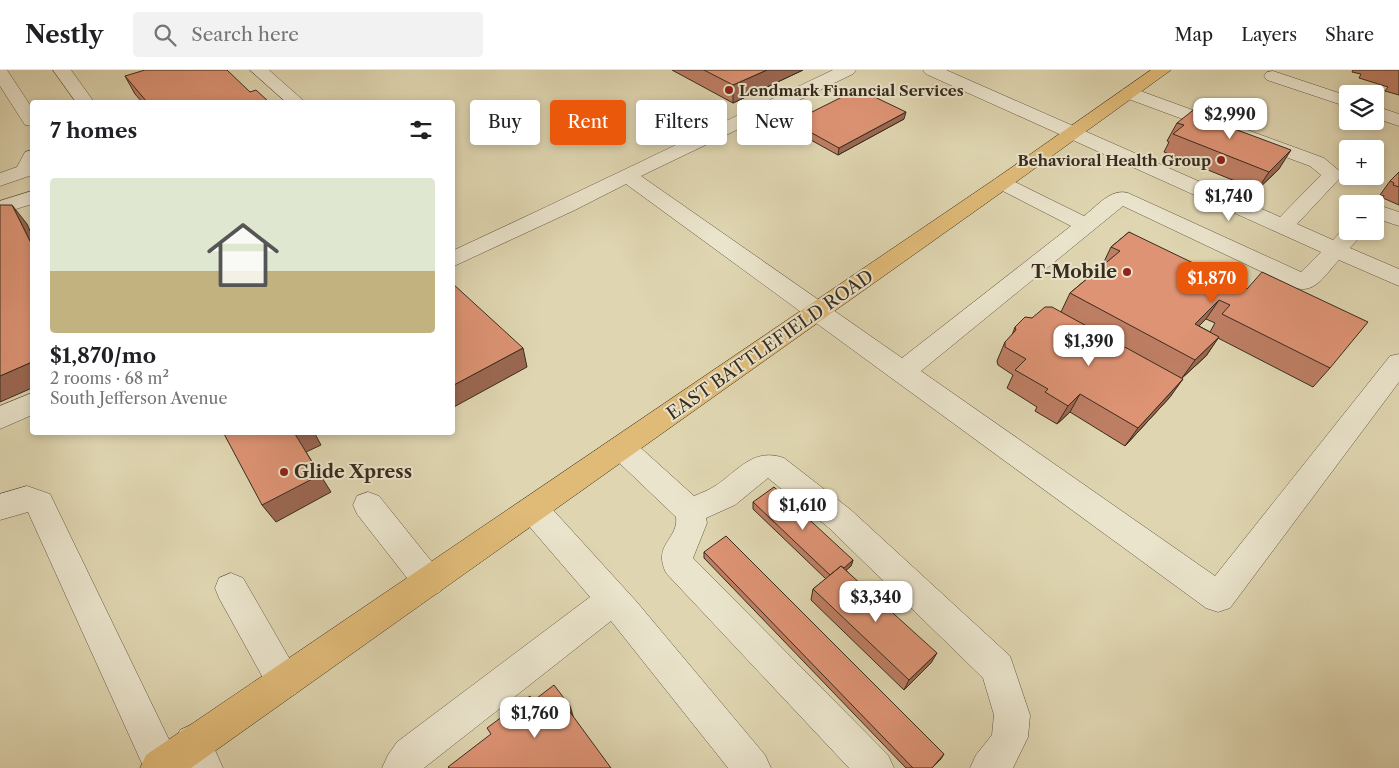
<!DOCTYPE html>
<html lang="en">
<head>
<meta charset="utf-8">
<style>
	body { margin:0; font-family:"Libre Caslon Text",serif; background:#f2f2f2; color:#202124; height:100vh; display:flex; flex-direction:column; font-size:19px; white-space:nowrap }
	* { box-sizing:border-box; margin:0 }
	p { font-size:16px; color:#757577 }
	.icon { flex:none; width:28px; height:28px; fill:none; stroke:currentColor; stroke-width:2; stroke-linecap:round; stroke-linejoin:round }
	.map { position:relative; flex:1; overflow:hidden }
	.panel { position:absolute; left:30px; top:30px; width:425px; height:335px; display:flex; flex-direction:column; background:#fff; border-radius:5px; box-shadow:0 2px 8px #0003 }
	.panel>* { flex:none }
	.hud { position:absolute; left:470px; top:30px; width:475px; height:45px; display:flex; gap:10px }
	.fabs { position:absolute; left:1339px; top:15px; display:grid; gap:10px }
	.fabs a { display:grid; place-items:center; width:45px; height:45px; border-radius:5px; background:#fff; box-shadow:0 2px 8px #0003; font-size:25px }
	.price { position:absolute; translate:-50% -42px; padding:0 11px; border-radius:10px; background:#fff; color:#222; font-size:16px; line-height:32px; filter:drop-shadow(0 1px 2px #0008) }
	.price::after { content:''; position:absolute; left:50%; top:30px; width:15px; height:11px; margin-left:-8px; background:inherit; clip-path:polygon(0 0,100% 0,50% 100%) }
	.price.on { background:#ea580c; color:#fff }
	ul { padding:0; list-style:none }
	li { display:grid; align-content:center; gap:10px; height:265px; padding:0 20px }
	li span { display:grid; place-items:center; height:155px; border-radius:5px; color:#555 }
	li>.icon { margin-inline-start:auto }
	span .icon { width:90px; height:90px; fill:#fffc; stroke-width:1 }
	li b { font-size:21px }
	h2 { display:flex; justify-content:space-between; align-items:center; height:60px; padding:0 20px; font-size:21px }
	.pill { padding:0 18px; border-radius:5px; background:#fff; box-shadow:0 2px 8px #0003; font-size:18px; line-height:45px }
	.pill.on { background:#ea580c; color:#fff }
	header { display:flex; align-items:center; gap:30px; box-sizing:border-box; height:70px; padding:0 25px; background:#fff; border-bottom:1px solid #e0e0e0 }
	header strong { font-size:24px }
	nav { display:flex; gap:28px; margin-inline-start:auto; font-size:18px }
	.search { width:350px; height:45px; background:#f2f2f2; display:flex; align-items:center; gap:12px; box-sizing:border-box; padding:0 18px; border-radius:5px; color:#757577; font-size:19px }
	.map>svg:first-child { display:block }
	.lines { fill:none; stroke-linecap:round; stroke-linejoin:round }
	.minor-casing { stroke:#625642; stroke-width:1 }
	.major-casing { stroke:#382c1d; stroke-width:1 }
	.minor { fill:#eae4cc; fill-rule:evenodd }
	.major { fill:#e0bb78; fill-rule:evenodd }
	.wall { fill:#be7e64; stroke:#382c1d; fill-rule:evenodd }
	.shaded-wall { fill:#9b6751; stroke:#382c1d }
	.building { fill:#dd9374; stroke:#382c1d }
	.poi-dot { fill:#8f2418; stroke:#eae4cc; stroke-width:2 }
	.labels { text-anchor:middle; dominant-baseline:central; stroke-width:4; stroke-linejoin:round; paint-order:stroke }
	.far-poi-label { font-size:15px; font-weight:bold; fill:#382c1d; stroke:#eae4cc; text-anchor:start }
	.poi-label { font-size:18px; font-weight:bold; fill:#382c1d; stroke:#eae4cc; text-anchor:end }
	.street-label { font-size:18px; fill:#382c1d; stroke:#eae4cc }
</style>
</head>
<body>
<header>
<strong>Nestly</strong>
<div class="search"><svg class="icon" aria-label="search" viewBox="0 0 24 24"><circle cx="10" cy="10" r="6"/><path d="M15 15l6 6"/></svg>Search here</div>
<nav><a>Map</a><a>Layers</a><a>Share</a></nav>
</header>
<div class="map">
<svg width="1399" height="698" viewBox="0 0 1399 698">
	<rect width="100%" height="100%" fill="#dfd6b1"/>
	<filter id="stains"><feTurbulence type="fractalNoise" baseFrequency=".004" numOctaves="4"/><feColorMatrix values="0 0 0 0 .2 0 0 0 0 .09 0 0 0 0 .02 0 0 0 .5 -.17"/></filter>
	<radialGradient id="worn" r=".72"><stop offset=".6" stop-color="#630" stop-opacity="0"/><stop offset="1" stop-color="#630" stop-opacity=".3"/></radialGradient>
	<g class="lines">
		<defs>
			<path id="minor" d="M0 0H7L32 38V56L25 55 0 16Z
				M53 0H71L94 32H76Z
				M250 0H269L305 32H286Z
				M833 0H856L853 4 641 106 902 288 1071 156 995 117 992 113 995 109 1002 107 1009 109 1084 146C1097 136 1111 118 1128 123L1301 202 1321 182 926 4 923 0H946L1280 147 1321 105 1310 96 1123 27 1120 23 1123 19 1129 18 1135 19 1324 88 1343 104 1340 108 1297 154 1333 170 1346 156 1348 161H1365L1350 178 1399 199V216L1339 190C1326 203 1316 224 1296 218L1123 136 921 301 1215 506 1390 286 1399 284V312L1230 538 1218 542 1206 538 626 114 575 140 452 197V181C580 122 706 60 833 0Z
				M1273 1 1348 26V37L1267 10 1264 6 1267 2Z
				M1375 36 1399 44V56L1375 48Z
				M32 80V105L0 116V103L17 97 25 82Z
				M32 121V134L0 144V131Z
				M1374 134H1375L1399 142V156L1375 148Z
				M32 323V345L0 359V336Z
				M622 367 632 370 694 426C701 423 709 420 715 416 738 401 753 377 784 388L851 440 1010 586 1030 645 1028 667 1013 698H970L976 685 992 665 994 645 983 608 829 458 768 408 735 435 706 448 707 453 693 488 888 685 894 698H849L666 503C652 474 679 469 676 447L612 386 608 378 612 370Z
				M27 416 50 424 175 682 181 695 180 698H144L28 442 0 450V424Z
				M368 422 379 426 440 502 445 512 440 522 429 527 418 522 357 444 353 435 357 426Z
				M533 426 544 430 636 531 765 685 771 698H728L611 551 424 698H382L388 685 397 672 590 527 522 448 518 439 522 430Z
				M231 503 243 508 296 600 302 612 296 624 284 629 272 624 219 528 215 518 219 508Z
				M193 654 206 660 223 698H185L174 673 180 660Z"/>
			<path id="major" d="M1151 0H1171L1009 117 191 698H140L146 685 995 109Z"/>
		</defs>
		<use href="#minor" class="minor-casing"/>
		<use href="#major" class="major-casing"/>
		<use href="#minor" class="minor"/>
		<use href="#major" class="major"/>
	</g>
	<path class="wall" d="M672 0H803L733 33Z
		M1353 0H1399V25L1385 21 1388 17 1359 8 1361 4 1352 2Z
		M125 6 250 22 269 32H142L135 24Z
		M904 49 838 85 791 59 792 52Z
		M1210 50 1279 99 1257 120 1164 82 1169 72 1167 71 1177 53Z
		M1399 102V135L1383 128 1384 126 1380 125 1390 111Z
		M1129 162 1330 298 1313 317 1218 268 1206 286 1182 308 1170 327 1125 376 1070 342 1057 354 1035 341 1037 337 1007 318 1013 305 998 295 997 291 1005 272 1012 265 1015 257 1032 248 1061 242 1070 223 1102 196 1111 177ZM1206 249 1215 253 1210 262 1199 256Z
		M753 432 853 490 851 496 846 500 931 593 904 620 811 530 813 519 826 509 753 439Z
		M704 482 944 684 941 689 932 698H906L704 488Z"/>
	<path class="shaded-wall" d="M767 0H803L733 33V15Z
		M1216 39 1206 57 1205 48Z
		M906 42 904 49 838 85 839 78Z
		M1291 80 1279 99 1257 120 1269 102Z
		M12 135 27 154 32 165V175Z
		M1219 230 1206 249 1182 273 1195 254Z
		M1219 267 1206 286 1182 308 1195 290Z
		M523 278 527 297 452 338V316Z
		M32 292V318L0 332V306Z
		M1183 309 1170 327 1125 376 1138 358Z
		M1080 324 1070 342 1057 354 1068 336Z
		M298 362H314L321 375 306 382 331 422 276 452 262 435 295 364Z
		M853 490 851 496 831 513 832 507Z
		M937 583 931 593 904 620 909 610Z
		M570 636 574 649 567 638Z"/>
	<path class="building" d="M145 0H227L250 22 256 20 269 32H147L125 6Z
		M704 0H767L733 15Z
		M858 19 906 42 839 78 792 52Z
		M1201 34 1216 39 1205 48 1291 80 1269 102 1173 64 1184 55 1177 53Z
		M1399 102V117L1393 115 1394 113 1390 111Z
		M0 135H12L32 175V292L0 306Z
		M1129 162 1247 219 1262 202 1368 252 1330 298 1222 244 1230 235 1219 230 1195 254 1219 267 1195 290 1070 223 1120 181 1111 177Z
		M452 213 523 278 452 316Z
		M1045 237H1052L1183 309 1138 358 1080 324 1068 336 1045 322 1048 319 1015 300 1026 289 1005 277V272L1016 260 1015 257 1025 247 1032 248Z
		M223 362H298L295 364 320 405 262 435Z
		M774 417 853 490 844 498 841 496 830 505 753 432Z
		M726 466 944 684 932 698H913L704 482Z
		M841 496 937 583 909 610 813 519Z
		M554 615 570 636 567 638 611 698H449L448 697 491 664 487 658 530 626 533 631Z"/>
	<g class="poi-dot">
		<circle cx="729" cy="20" r="5"/>
		<circle cx="1221" cy="90" r="5"/>
		<circle cx="1127" cy="202" r="5"/>
		<circle cx="284" cy="402" r="5"/>
	</g>
	<g class="labels">
		<g class="far-poi-label">
			<text x="739" y="20">Lendmark Financial Services</text>
			<text x="1211" y="90" text-anchor="end">Behavioral Health Group</text>
		</g>
		<g class="poi-label">
			<text x="1117" y="202">T-Mobile</text>
			<text x="294" y="402" text-anchor="start">Glide Xpress</text>
		</g>
		<g class="street-label">
			<text transform="translate(770 275) rotate(-35)">EAST BATTLEFIELD ROAD</text>
		</g>
	</g>
	<rect width="100%" height="100%" filter="url(#stains)"/>
	<rect width="100%" height="100%" fill="url(#worn)"/>
</svg>
<div class="fabs">
<a><svg class="icon" aria-label="layers" viewBox="0 0 24 24"><path d="M12 4l9 5-9 5-9-5zM3 14l9 5 9-5"/></svg></a>
<a>+</a>
<a>−</a>
</div>
<b class="price" style="left:1230px;top:70px">$2,990</b>
<b class="price" style="left:1229px;top:152px">$1,740</b>
<b class="price on" style="left:1212px;top:234px">$1,870</b>
<b class="price" style="left:1089px;top:297px">$1,390</b>
<b class="price" style="left:803px;top:461px">$1,610</b>
<b class="price" style="left:876px;top:553px">$3,340</b>
<b class="price" style="left:535px;top:669px">$1,760</b>
<div class="hud">
<a class="pill">Buy</a>
<a class="pill on">Rent</a>
<a class="pill">Filters</a>
<a class="pill">New</a>
</div>
<section class="panel">
<h2>7 homes<svg class="icon" aria-label="filters" viewBox="0 0 24 24"><path d="M4 7h16M4 17h16"/><circle cx="9" cy="7" r="2"/><circle cx="15" cy="17" r="2"/></svg></h2>
<ul>
<li><span style="background:linear-gradient(#dfe7d0 60%,#c2b280 0)"><svg class="icon" aria-label="home" viewBox="0 0 24 24"><path d="M3 11l9-7 9 7M6 9v11h12V9"/></svg></span><div><b>$1,870/mo</b><p>2 rooms · 68 m²</p><p>South Jefferson Avenue</p></div></li>
</ul>
</section>
</div>
</body>
</html>
